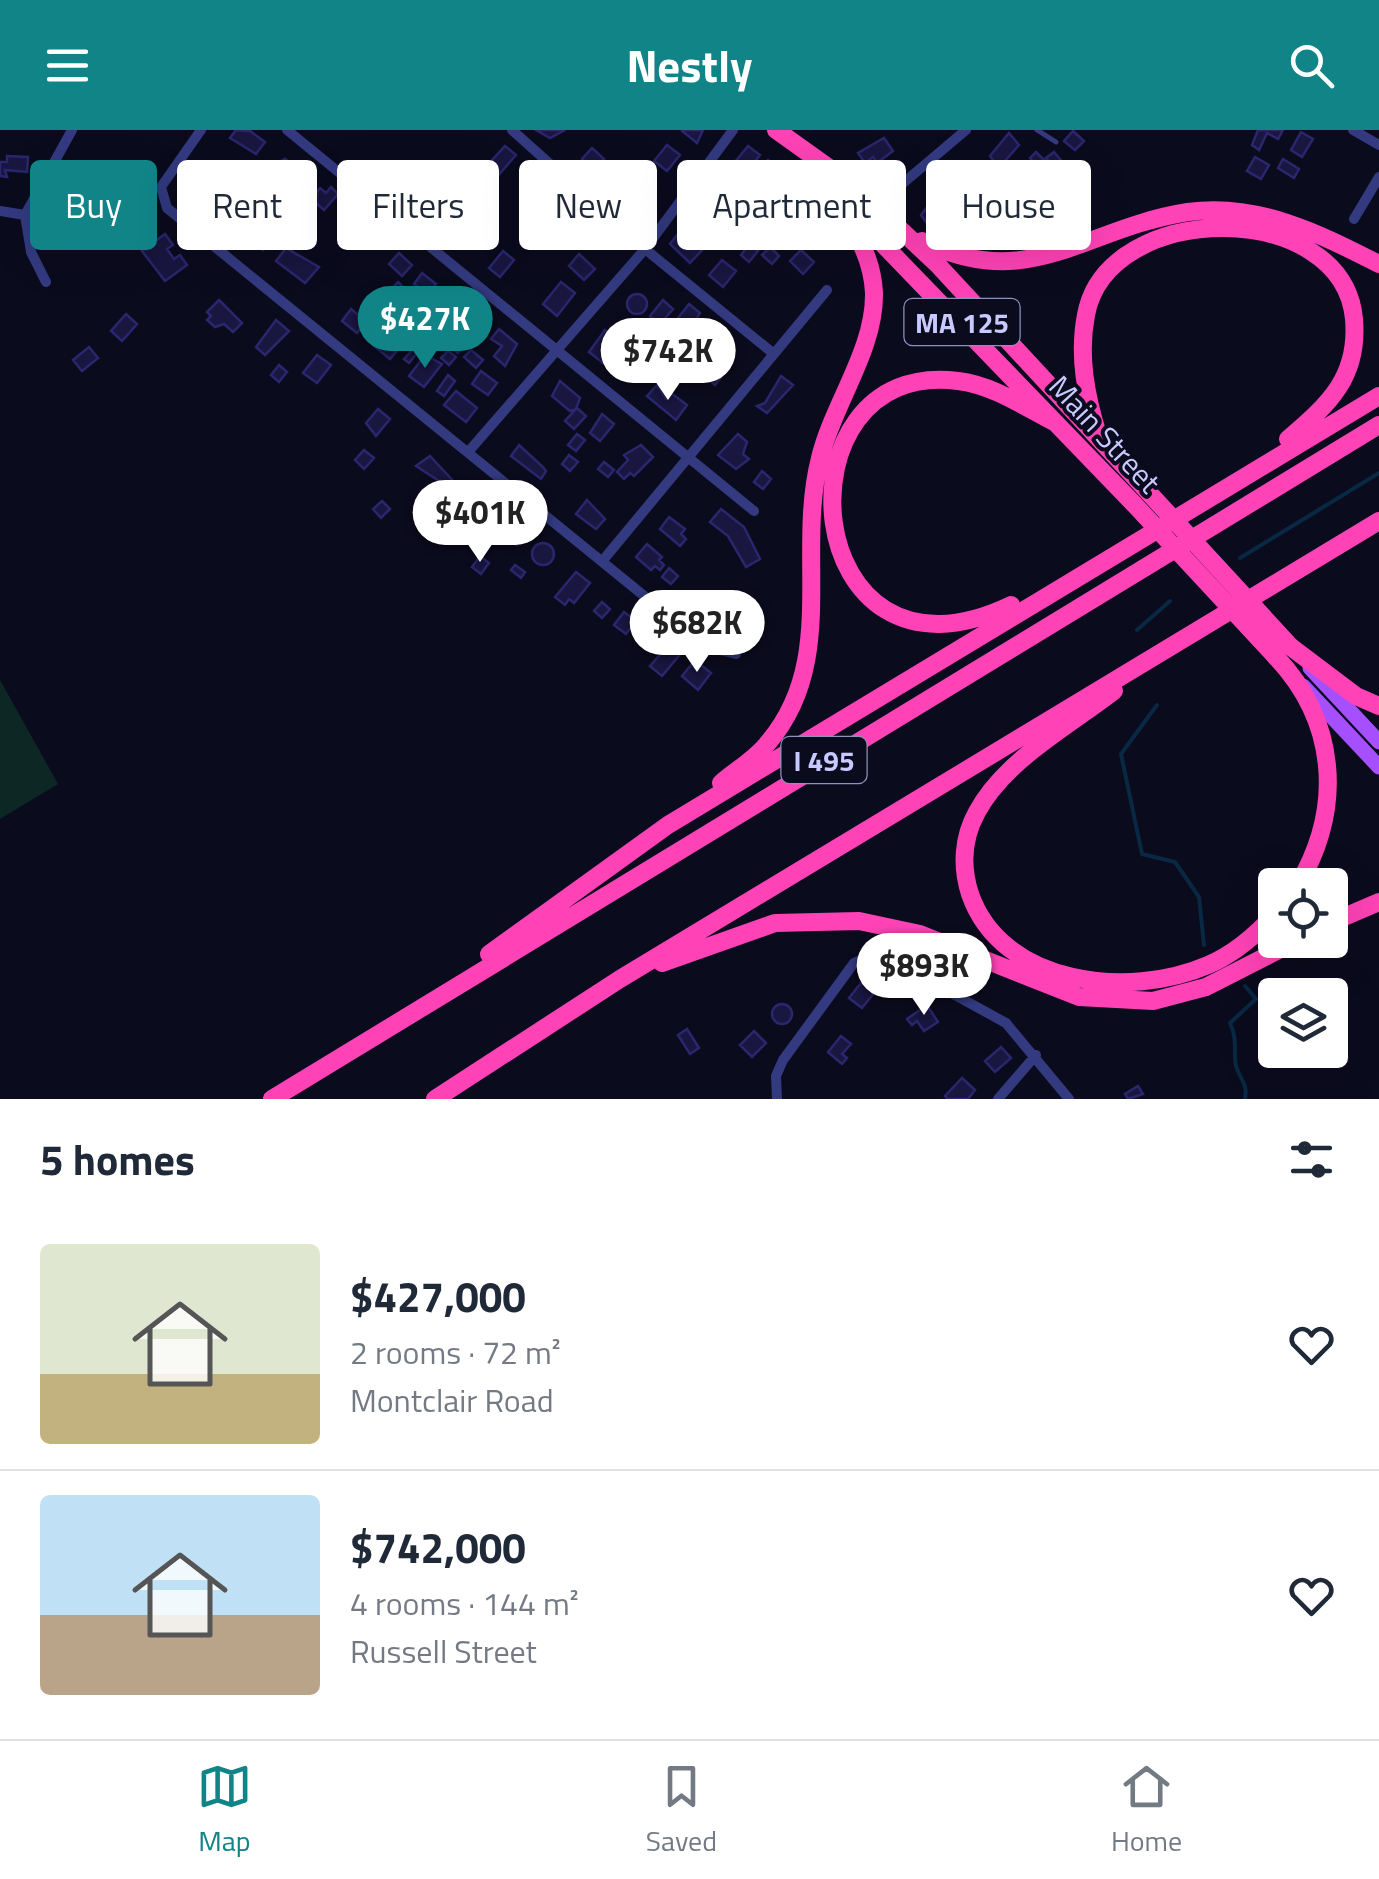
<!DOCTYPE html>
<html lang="en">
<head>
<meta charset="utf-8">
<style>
	body { margin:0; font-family:"Titillium Web",sans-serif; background:#f6f6f7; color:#1f2937; height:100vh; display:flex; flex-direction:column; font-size:38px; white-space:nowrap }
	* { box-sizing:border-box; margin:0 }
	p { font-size:32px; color:#747a83 }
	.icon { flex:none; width:55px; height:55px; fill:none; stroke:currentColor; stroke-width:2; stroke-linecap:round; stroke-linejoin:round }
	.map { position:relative; height:969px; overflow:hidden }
	.sheet { display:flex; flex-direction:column; background:#fff; flex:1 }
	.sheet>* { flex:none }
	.guide { position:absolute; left:30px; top:30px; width:1320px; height:90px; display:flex; gap:20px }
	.buttons { position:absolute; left:1258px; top:738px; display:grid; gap:20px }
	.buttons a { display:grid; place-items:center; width:90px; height:90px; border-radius:10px; background:#fff; box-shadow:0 10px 40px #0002; font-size:50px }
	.price { position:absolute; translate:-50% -85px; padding:0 22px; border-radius:35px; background:#fff; color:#222; font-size:32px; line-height:65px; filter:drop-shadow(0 2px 5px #0008) }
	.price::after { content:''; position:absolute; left:50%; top:60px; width:30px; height:22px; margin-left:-15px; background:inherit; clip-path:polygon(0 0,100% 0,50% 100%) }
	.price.active { background:#118488; color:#fff }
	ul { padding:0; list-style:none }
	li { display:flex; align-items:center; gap:30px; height:250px; padding:0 40px }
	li+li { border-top:2px solid #e0e1e3 }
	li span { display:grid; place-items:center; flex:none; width:280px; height:200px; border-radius:10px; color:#555 }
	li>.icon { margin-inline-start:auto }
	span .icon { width:120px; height:120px; fill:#fffc; stroke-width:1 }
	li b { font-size:42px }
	h2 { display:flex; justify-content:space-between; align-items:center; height:120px; padding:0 40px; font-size:42px }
	.pill { padding:0 35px; border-radius:10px; background:#fff; box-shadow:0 10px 40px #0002; font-size:35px; line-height:90px }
	.pill.active { background:#118488; color:#fff }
	header { display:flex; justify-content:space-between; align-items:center; height:130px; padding:0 40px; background:#118488; color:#fff; font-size:45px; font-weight:700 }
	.menu { display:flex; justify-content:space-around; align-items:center; height:140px; border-top:2px solid #e0e1e3; background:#fff; font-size:28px; color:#747a83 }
	.menu a { display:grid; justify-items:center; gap:5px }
	.menu .active { color:#118488 }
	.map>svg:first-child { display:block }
	.green { fill:#0d2824 }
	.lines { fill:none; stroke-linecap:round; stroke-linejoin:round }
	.stream { stroke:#092844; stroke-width:4 }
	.building { fill:#191640; stroke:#2b266d; stroke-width:2.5 }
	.lane { stroke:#333a80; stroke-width:5 }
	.street { stroke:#333a80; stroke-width:10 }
	.primary { stroke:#a64fff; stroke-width:15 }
	.highway { stroke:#ff43b6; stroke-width:18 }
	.highway-bridge { stroke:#ff43b6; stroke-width:18 }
	.labels { text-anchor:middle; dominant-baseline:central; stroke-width:8; stroke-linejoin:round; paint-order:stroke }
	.shield { fill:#0b0b1e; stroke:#8f90bc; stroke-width:2.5 }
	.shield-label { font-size:28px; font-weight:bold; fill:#c8c9ff }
	.street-label { font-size:30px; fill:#c8c9ff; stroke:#0b0b1e }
</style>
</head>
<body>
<header><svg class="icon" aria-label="menu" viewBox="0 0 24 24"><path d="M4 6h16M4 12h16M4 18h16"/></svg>Nestly<svg class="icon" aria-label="search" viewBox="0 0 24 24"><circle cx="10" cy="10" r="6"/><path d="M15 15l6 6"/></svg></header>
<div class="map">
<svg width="1379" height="969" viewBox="0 0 1379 969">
	<rect width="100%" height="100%" fill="#0b0b1e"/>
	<path class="green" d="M0 550 58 654 0 689Z"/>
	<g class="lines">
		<path class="stream" d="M1240 428 1379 343
			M1137 500 1170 471
			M1157 575 1121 624 1142 724 1175 732 1199 767 1204 815
			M1245 969C1248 953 1240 950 1236 936 1233 920 1238 910 1230 893L1256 869 1245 856"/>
	</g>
	<path class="building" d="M236 0 250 1 265 12 256 24 230 8Z
		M536 0H565L550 8Z
		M703 0 697 13 682 1 683 0Z
		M1283 0 1278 9 1267 3 1259 20 1252 15 1258 0Z
		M1073 1 1084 11 1075 20 1064 11Z
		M1301 2 1313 9 1302 27 1291 20Z
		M1009 3 1019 15 999 38 990 26Z
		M884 8 893 21 877 33 873 27 865 33 858 23Z
		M667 15 680 25 667 41 654 31Z
		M505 16 516 25 496 48 485 38Z
		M748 16 760 25 747 42 735 32Z
		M592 18 604 29 593 40 582 29Z
		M1036 22 1045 31 1038 37 1030 28Z
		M1054 22 1065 35 1057 41 1046 28Z
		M7 26 28 27 27 42 5 40 7 47 0 46V32H7Z
		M1255 27 1269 35 1261 49 1247 41Z
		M285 29 300 41 290 53 271 36Z
		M1283 29 1299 39 1294 48 1278 38Z
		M768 30 779 39 764 57 753 47Z
		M378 32 390 41 381 52 369 43Z
		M974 33 985 47 962 65 956 58 963 52 958 46Z
		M717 52 734 66 723 79 706 66Z
		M305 55 312 61 305 70 297 64Z
		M622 56 641 70 633 81 619 72 624 65 619 61Z
		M331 57 338 64 324 80 311 69 320 58 326 63Z
		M207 58 230 78 220 90 198 69Z
		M942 58 953 72 929 96 921 85Z
		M757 66 765 73 757 82 749 75Z
		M448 73 458 81 440 102 430 94Z
		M547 83a10 10 0 1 1 20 0a10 10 0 1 1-20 0Z
		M127 76 151 96 136 114 117 99 121 95 115 90Z
		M252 83 270 101 266 105 272 111 263 120 239 96Z
		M697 83 713 97 702 112 687 96Z
		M733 87 743 96 736 104 726 95Z
		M353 91 357 95 361 91 375 104 365 115 353 104 349 108 343 103Z
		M568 98 577 106 569 115 561 107Z
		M681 100 703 119 690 133 670 114Z
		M165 104 173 115 167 119 174 129 180 125 187 135 165 151 142 121Z
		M749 114 758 121 749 132 741 125Z
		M770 117 779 126 772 134 762 125Z
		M286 118 319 137 305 153 276 131Z
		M801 120 814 132 803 144 790 131Z
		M503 121 514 130 500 147 489 138Z
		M399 123 412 135 402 146 389 134Z
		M579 124 595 139 584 150 569 136Z
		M722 130 736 141 723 157 709 145Z
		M422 143 436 154 427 164 414 154Z
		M398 152 403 157 393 168 388 163Z
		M561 152 575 163 557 186 543 174Z
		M627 174a10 10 0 1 1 20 0a10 10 0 1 1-20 0Z
		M219 170 242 193 233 202 224 194 215 197 207 190 211 186 207 182Z
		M663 170 673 179 660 194 650 186Z
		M689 174 700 183 688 203 678 188Z
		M375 176 383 182 372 196 367 191 357 203 342 191 351 179 364 190Z
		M468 176 478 184 472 191 462 183Z
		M453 179 476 195 469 204 445 190Z
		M126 184 137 194 122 211 111 201Z
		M276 190 289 201 265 225 256 217Z
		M620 195 632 204 626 211 622 208 603 233 589 222 605 200 612 205Z
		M499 199 517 214 505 236 494 226 502 216 491 209Z
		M666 200 674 208 666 218 657 210Z
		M452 202 466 213 458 223 444 212Z
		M383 204 394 213 391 218 396 222 390 229 374 216Z
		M416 204 426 212 409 233 404 229 412 220 407 216Z
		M89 217 98 228 82 241 73 230Z
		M471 220 483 230 476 238 464 227Z
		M448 221 456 227 449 235 441 228Z
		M317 225 331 235 317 253 303 243Z
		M425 225 442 234 424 257 409 246Z
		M710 227 726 241 715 255 699 241Z
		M672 239a9 9 0 1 1 18 0a9 9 0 1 1-18 0Z
		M279 235 287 242 279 252 271 245Z
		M481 241 497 253 488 265 472 254Z
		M448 245 455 251 444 266 437 261Z
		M781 246 793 255 767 283 757 276 765 273Z
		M560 251 580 268 576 279 570 281 552 266Z
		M657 255 666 269 671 263 687 275 676 290 647 266Z
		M456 261 477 278 466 292 444 275Z
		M577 278 586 286 574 299 565 291Z
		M378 279 390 289 376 306 366 293Z
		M602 284 614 294 600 311 590 303Z
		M577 304 585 310 576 321 568 315Z
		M738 304 747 312 743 324 749 329 736 339 718 325Z
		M519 315 543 337 546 341 541 349 511 326Z
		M641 315 653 327 634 346 630 343 624 349 617 342 628 330 624 325Z
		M364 320 374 328 364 339 355 330Z
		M569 325 578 332 570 341 562 334Z
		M430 326 457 355 448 365 438 357 442 353 416 336Z
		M604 332 614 340 608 347 598 339Z
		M762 341 771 349 763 359 754 352Z
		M468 362 489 381 474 399 466 391 470 386 457 375Z
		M587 370 605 389 596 399 576 384Z
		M382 371 390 379 381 388 373 379Z
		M721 379 744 397 760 429 746 437 728 406 710 392Z
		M669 387 685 399 681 404 686 409 680 416 660 399Z
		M517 388 530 398 517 415 504 405Z
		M482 395 492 404 483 414 473 405Z
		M532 424a11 11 0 1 1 22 0a11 11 0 1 1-22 0Z
		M647 414 662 427 659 430 664 435 660 440 655 436 651 440 636 427Z
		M480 426 489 433 481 444 472 437Z
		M515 435 525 442 521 448 511 440Z
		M669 438 678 446 671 454 662 447Z
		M576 442 590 453 574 473 569 469 565 475 555 467Z
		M717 464 727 473 722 479 731 487 724 495 715 487 710 492 694 478 705 466 711 471Z
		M602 472 610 479 602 488 594 481Z
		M624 482 636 491 626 504 614 495Z
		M671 512 682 522 662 546 650 536Z
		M695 530 711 543 698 560 682 546Z
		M865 848 878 858 862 878 849 868Z
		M772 884a10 10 0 1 1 20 0a10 10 0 1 1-20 0Z
		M927 875 938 892 924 901 917 891 912 895 907 889Z
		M687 899 699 918 690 924 678 905Z
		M754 901 766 913 752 927 740 915Z
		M841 906 851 914 842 924 847 928 842 934 828 922Z
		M1001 917 1011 928 995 942 985 931Z
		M962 948 975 960 968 969H948L945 966Z
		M1138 956 1143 964 1128 969 1125 964Z"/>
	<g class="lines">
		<path class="lane" d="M1037 0 1056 12"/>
		<path class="street" d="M201 0 161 57 167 78 707 517 736 524
			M287 0 754 381
			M512 0 645 119 774 224
			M1353 0 1379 15
			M876 76 966 0
			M0 81 25 85
			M1354 89 1379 47
			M46 152 31 122 25 85 72 0
			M469 321 645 119 733 0
			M604 429 827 160
			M777 969 776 946 783 930 854 833 871 825 891 830 1006 893 1069 969
			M998 969 1036 925"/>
		<path class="primary" d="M1310 538 1379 612
			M1303 556 1379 637"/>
		<path class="highway" d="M776 0 853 55 937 134 1150 364
			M849 79 1133 373
			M922 111C1030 164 1084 98 1188 82 1257 72 1320 104 1379 134
			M1098 305C1086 266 1078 226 1086 185 1107 69 1343 68 1354 189 1359 247 1329 274 1288 309
			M1011 475C796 578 771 226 958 251 993 255 1026 278 1056 293
			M1291 517 1356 566 1379 576
			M1275 526C1337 591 1344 677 1298 755
			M1114 561C1069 596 1005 630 977 682 963 707 961 736 970 764 1002 856 1130 869 1208 835 1234 824 1256 805 1275 784
			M721 653C736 640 755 629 767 614 839 531 795 425 820 328 833 274 875 220 874 163 872 119 847 89 823 55
			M1330 793 1379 772
			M489 824 668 695 1379 266
			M662 833 775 793 859 791 920 804 1079 867 1153 871 1206 857 1298 810
			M272 969 1379 295
			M435 969 620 849 1379 391"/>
		<path class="highway-bridge" d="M1150 364 1291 517
			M1133 373 1275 526"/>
	</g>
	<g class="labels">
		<g class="shield">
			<rect x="904.5" y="169" width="115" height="46" rx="8"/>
			<rect x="781.5" y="607" width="85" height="46" rx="8"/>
		</g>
		<g class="shield-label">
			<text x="962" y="192">MA 125</text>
			<text x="824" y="630">I 495</text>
		</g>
		<g class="street-label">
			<text transform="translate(1105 304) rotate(47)">Main Street</text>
		</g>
	</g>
</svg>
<div class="buttons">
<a><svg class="icon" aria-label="locate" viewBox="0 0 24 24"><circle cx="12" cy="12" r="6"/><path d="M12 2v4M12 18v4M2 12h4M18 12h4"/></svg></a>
<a><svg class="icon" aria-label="layers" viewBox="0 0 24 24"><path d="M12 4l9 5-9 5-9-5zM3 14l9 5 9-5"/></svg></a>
</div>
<b class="price active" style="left:425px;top:241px">$427K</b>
<b class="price" style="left:668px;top:273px">$742K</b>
<b class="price" style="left:480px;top:435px">$401K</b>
<b class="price" style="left:697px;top:545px">$682K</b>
<b class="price" style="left:924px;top:888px">$893K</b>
<div class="guide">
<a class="pill active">Buy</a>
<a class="pill">Rent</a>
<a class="pill">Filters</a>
<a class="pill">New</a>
<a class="pill">Apartment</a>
<a class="pill">House</a>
</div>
</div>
<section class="sheet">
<h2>5 homes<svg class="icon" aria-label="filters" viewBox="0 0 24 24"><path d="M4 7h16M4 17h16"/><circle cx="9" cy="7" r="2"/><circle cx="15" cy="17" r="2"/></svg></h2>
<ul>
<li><span style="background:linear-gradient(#dfe7d0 65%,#c2b280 0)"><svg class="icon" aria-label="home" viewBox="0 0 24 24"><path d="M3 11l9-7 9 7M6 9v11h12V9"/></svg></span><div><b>$427,000</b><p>2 rooms · 72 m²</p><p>Montclair Road</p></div><svg class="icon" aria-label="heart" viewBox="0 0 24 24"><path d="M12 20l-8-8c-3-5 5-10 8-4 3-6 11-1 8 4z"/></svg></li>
<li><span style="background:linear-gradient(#bfe0f5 60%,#b9a48a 0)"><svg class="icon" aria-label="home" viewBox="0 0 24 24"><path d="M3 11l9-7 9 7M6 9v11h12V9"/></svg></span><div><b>$742,000</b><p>4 rooms · 144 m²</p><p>Russell Street</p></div><svg class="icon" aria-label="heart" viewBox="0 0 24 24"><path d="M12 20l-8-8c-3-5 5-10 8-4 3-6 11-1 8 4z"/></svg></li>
</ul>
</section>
<nav class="menu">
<a class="active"><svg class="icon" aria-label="map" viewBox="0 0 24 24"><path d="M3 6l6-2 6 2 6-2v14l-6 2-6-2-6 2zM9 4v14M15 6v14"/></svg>Map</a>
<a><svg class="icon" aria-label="saved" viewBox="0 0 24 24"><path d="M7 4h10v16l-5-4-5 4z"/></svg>Saved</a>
<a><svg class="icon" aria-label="home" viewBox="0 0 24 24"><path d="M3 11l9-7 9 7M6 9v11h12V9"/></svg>Home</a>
</nav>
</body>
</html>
